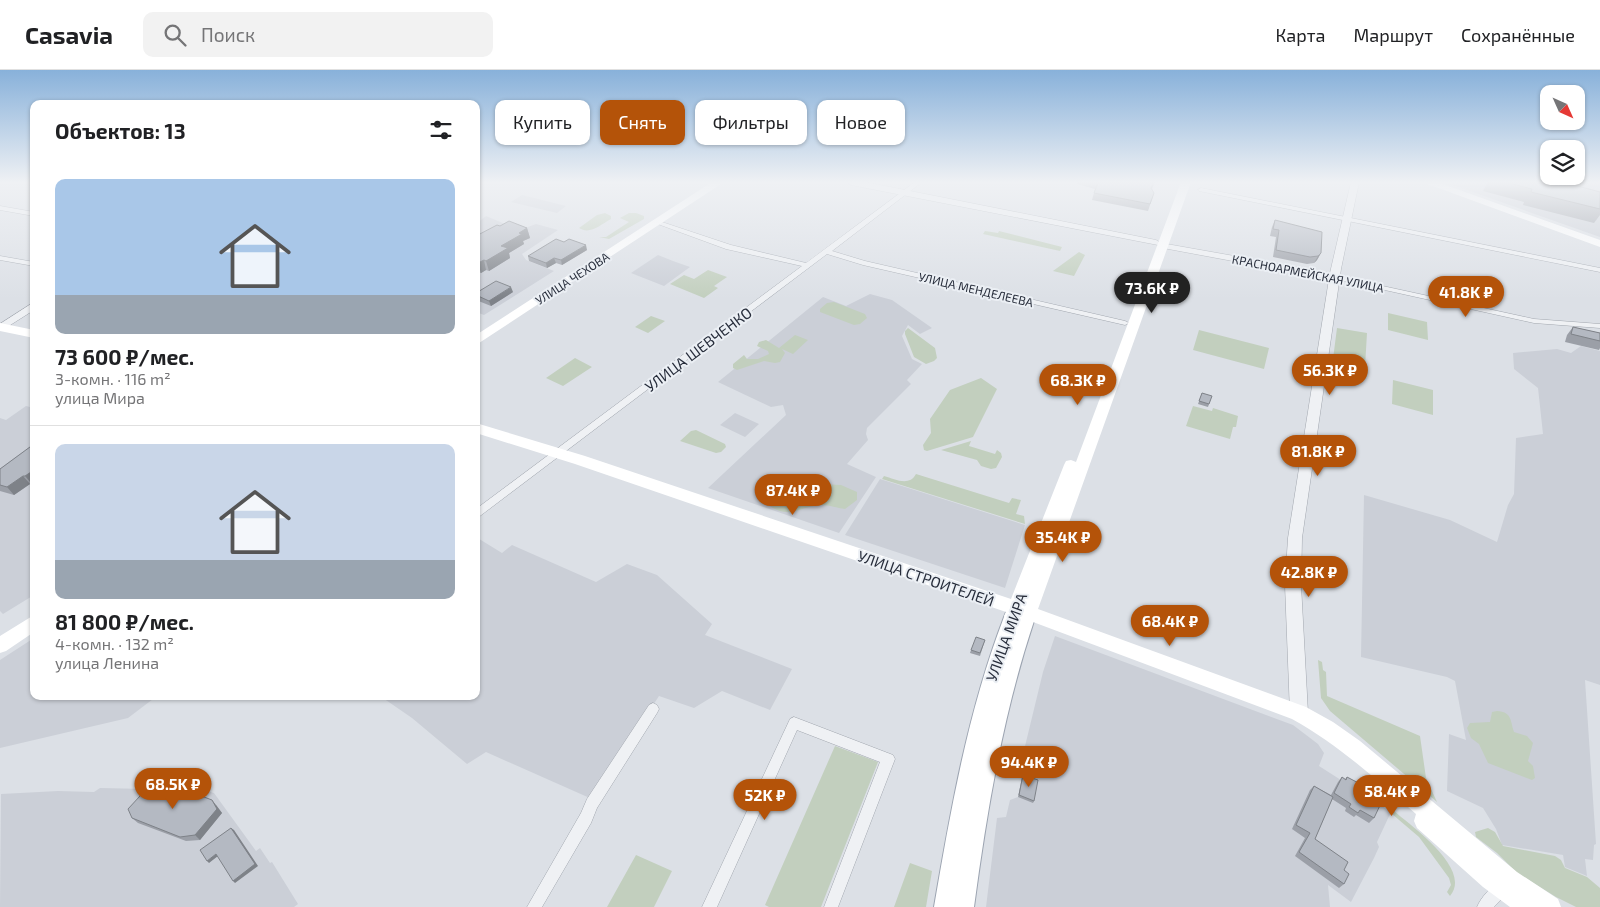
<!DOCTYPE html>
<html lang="ru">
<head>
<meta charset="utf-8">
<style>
	body { margin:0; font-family:"Exo 2",sans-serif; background:#f2f2f2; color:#202124; height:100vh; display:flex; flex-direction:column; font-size:19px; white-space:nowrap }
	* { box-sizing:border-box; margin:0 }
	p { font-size:16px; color:#757577 }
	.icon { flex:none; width:28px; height:28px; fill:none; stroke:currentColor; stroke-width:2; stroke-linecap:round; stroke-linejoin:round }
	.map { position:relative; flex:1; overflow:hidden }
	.sheet { position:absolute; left:30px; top:30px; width:450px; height:600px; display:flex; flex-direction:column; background:#fff; border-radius:10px; box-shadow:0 1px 4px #0004 }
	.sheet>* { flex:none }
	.banner { position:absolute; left:495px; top:30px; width:475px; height:45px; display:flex; gap:10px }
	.needle { width:32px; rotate:135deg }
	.buttons { position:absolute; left:1540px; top:15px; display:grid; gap:10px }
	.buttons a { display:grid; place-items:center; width:45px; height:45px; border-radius:10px; background:#fff; box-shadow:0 1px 4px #0004; font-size:25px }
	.price { position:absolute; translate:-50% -42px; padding:0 11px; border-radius:18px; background:#b45309; color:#fff; font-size:16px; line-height:32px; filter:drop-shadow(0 1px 2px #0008) }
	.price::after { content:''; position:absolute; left:50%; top:30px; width:15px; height:11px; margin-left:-8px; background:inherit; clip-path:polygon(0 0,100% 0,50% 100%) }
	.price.active { background:#222; color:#fff }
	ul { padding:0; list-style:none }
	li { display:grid; align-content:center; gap:10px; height:265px; padding:0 25px }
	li+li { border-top:1px solid #e0e0e0 }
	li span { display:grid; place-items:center; height:155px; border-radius:10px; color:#555 }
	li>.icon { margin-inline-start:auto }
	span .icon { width:90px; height:90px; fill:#fffc; stroke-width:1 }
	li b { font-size:21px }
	h2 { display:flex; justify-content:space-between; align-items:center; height:60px; padding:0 25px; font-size:21px }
	.pill { padding:0 18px; border-radius:10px; background:#fff; box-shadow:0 1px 4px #0004; font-size:18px; line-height:45px }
	.pill.active { background:#b45309; color:#fff }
	header { display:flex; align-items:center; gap:30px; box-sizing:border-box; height:70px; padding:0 25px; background:#fff; border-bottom:1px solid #e0e0e0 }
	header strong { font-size:24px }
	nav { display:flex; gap:28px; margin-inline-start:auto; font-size:18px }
	.search { width:350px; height:45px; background:#f2f2f2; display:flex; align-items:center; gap:12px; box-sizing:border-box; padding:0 18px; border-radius:10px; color:#757577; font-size:19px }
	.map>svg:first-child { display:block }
	.built { fill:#cbcfd7 }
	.green { fill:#c2cfbe }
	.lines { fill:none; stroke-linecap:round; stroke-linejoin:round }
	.minor-casing { stroke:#a2a7af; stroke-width:1 }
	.tertiary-casing { stroke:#a2a7af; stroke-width:1 }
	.primary-casing { stroke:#9ca4b1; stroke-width:2 }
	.minor { fill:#eff1f4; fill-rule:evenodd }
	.tertiary { fill:#eff1f4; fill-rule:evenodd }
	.secondary { fill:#fff; fill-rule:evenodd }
	.primary { fill:#fff; fill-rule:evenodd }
	.wall { fill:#9b9fa7 }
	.shaded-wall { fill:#7e8288 }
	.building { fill:#b4b9c2; stroke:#7e8288 }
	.labels { text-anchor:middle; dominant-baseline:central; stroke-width:4; stroke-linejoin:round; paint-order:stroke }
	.far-street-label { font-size:12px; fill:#272d3b; stroke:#ebeff4 }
	.street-label { font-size:15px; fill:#272d3b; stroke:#ebeff4 }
</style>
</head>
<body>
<header>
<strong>Casavia</strong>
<div class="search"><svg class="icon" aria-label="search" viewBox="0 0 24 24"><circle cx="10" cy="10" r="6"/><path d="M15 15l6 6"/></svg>Поиск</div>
<nav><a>Карта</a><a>Маршрут</a><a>Сохранённые</a></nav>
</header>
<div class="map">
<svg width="1600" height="837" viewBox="0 0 1600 837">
	<rect width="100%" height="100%" fill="#dce0e6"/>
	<path class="built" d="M1450 112H1600V167L1450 114Z
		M522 125 566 136 557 143 511 132Z
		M486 146 520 160 536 154 558 160 522 184 526 190 554 201 484 245 476 242V154Z
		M658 185 673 191 690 197 664 216 631 203Z
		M870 224 892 230 932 258 920 264 908 255 902 266 912 289 922 294 907 310 911 314 867 358 866 364 868 370 847 394 876 407 839 463 708 418 786 345 783 335 771 337 718 312 823 227 846 236Z
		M1581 276 1600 281V615L1585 610 1596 774 1594 775 1593 790 1585 789 1587 806 1565 797 1563 785 1502 775 1496 759 1483 738 1447 721 1449 664 1466 670 1455 611 1447 607 1361 587 1364 425 1450 450 1497 472 1508 435 1514 424 1516 368 1543 364 1538 318 1514 299 1513 283 1557 279 1571 283Z
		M26 336 34 338V525L3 544 0 541V348L6 350Z
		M735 343 759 354 745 367 720 355Z
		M880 409 1025 455 1005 518 845 465Z
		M476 467 502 483 512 475 596 512 627 494 657 505 712 554 705 565 792 599 770 640 722 621 694 638 659 626 592 729 486 682 467 694 412 648 380 626H476Z
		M1055 566 1293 655 1318 674 1324 683 1319 696 1391 742 1377 772 1379 777 1374 788 1351 832 1328 815 1330 837H986L997 748 1006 747 1010 730 1018 727 1023 706 1019 701 1043 602Z
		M34 568V626H157L128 648 0 678V590Z
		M159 707 214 723 256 781 260 778 270 793 272 792 298 834 294 837H0L1 724 58 721 94 722 100 718 147 719Z"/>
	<path class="green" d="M605 143 611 146V149C600 155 590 165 579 158L597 145Z
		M629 143H636L644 146V149L609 169 599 167H606L629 152 620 148Z
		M985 161 998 163 999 161 1062 177 1060 181 983 164Z
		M1079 182 1085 185 1074 206 1053 201Z
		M708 200 727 207 714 216 718 218 704 228 670 214 684 205 694 209Z
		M834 232 865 244 867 248 860 254 854 255 820 242V239L827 233Z
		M1388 243 1427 252 1428 270 1388 260Z
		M651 246 665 251 648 263 635 257Z
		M908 258 935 278 937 288 934 291 926 294 914 287 905 264V261Z
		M1337 258 1367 263 1365 297 1333 289Z
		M1199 260 1269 278 1264 299 1193 280Z
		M795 265 808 270 793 284 782 279 785 283 780 292 775 293 764 291 737 300 733 298V294L744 285 747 289H758L769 284 768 281 757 276 759 272 766 270 779 278Z
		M575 288 592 297 563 316 546 308Z
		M981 308 997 319 973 367 927 381 924 380 923 375 931 363 930 349 950 320Z
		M1393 310 1433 320V345L1392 334Z
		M1193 336 1212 341 1213 338 1238 346 1236 357H1233L1230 369 1186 356Z
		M696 360 725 374 726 377 721 382 716 383 680 371 691 361Z
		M971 371 969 376 995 384 997 380 1001 383 1002 387 996 398 991 399 981 396 977 390 941 380Z
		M916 404 1009 433 1012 428 1021 430 1016 444 1024 446 1025 454 882 409 884 406C895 409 909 417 916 404Z
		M803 410 818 414 841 415 857 422V430L845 439C837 438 830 435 821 435 798 437 783 453 762 428 767 411 789 411 803 410Z
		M1178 538 1197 544 1193 565 1174 559Z
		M1318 590 1322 592 1323 600 1326 602 1327 626 1420 666 1426 708 1437 732 1330 641 1321 628Z
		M1497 641C1512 642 1510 650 1514 662L1527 666 1533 673 1528 691 1533 696 1535 708 1532 710 1488 693 1479 674 1471 668 1467 658 1470 653 1490 652 1492 642Z
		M835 676 878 692 821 837H769L765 835Z
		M1394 741C1411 756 1473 799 1450 826L1447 822 1451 815 1449 808 1419 767 1392 744Z
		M1488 758 1495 762 1503 776 1555 786 1561 790 1565 798 1587 807 1600 818V837H1576L1556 827 1517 803 1497 783 1476 767 1475 762Z
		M636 785 672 801 654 837H607Z
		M910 793 932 801 926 837H894Z"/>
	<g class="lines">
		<defs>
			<path id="minor" d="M915 112H922L832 181 865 191 1125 251 1129 253 1125 255 863 195 827 184 476 449V439L802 196 726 179 655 153V151H659L731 175 806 193Z
				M1201 118 1600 198V202L1199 121 1198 120Z
				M0 136 34 142V146L0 140Z
				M0 186 34 192V196L0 190Z
				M1332 205 1534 249 1600 254V258L1534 253 1335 209H1332Z
				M31 234H34V240L4 259H0V254Z
				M653 633 657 635 659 639 657 643 597 738 591 753 542 837H527L581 743 587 729 649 635Z
				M794 647 893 685 895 689 838 837H824L880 692 797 660 717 837H702L790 649Z
				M1502 811 1507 813 1509 818 1507 823 1494 837H1477C1481 827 1492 815 1502 811Z"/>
			<path id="tertiary" d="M847 112H865L1156 170 1161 173 1330 203 1351 112H1359L1341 199 1302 468 1301 515 1308 643 1305 648 1299 651 1293 648 1290 643 1285 515 1288 468 1329 209 1163 178 1158 175 851 115Z"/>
			<path id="primary" d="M1013 539 1020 542 1021 545 1025 543 1032 546 1034 551C1003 644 987 740 974 837H934C951 738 968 641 1004 547L1006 542Z"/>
		</defs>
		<use href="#minor" class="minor-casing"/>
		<use href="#tertiary" class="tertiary-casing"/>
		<use href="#primary" class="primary-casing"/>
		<use href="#minor" class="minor"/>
		<use href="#tertiary" class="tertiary"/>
		<path class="secondary" d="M712 112H724L476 275V265Z
			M1181 112H1191L1038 539 1306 637 1333 652 1360 671 1517 802 1558 829 1561 837H1510L1483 817 1417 758 1414 751 1416 744C1377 710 1339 675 1292 649L1033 552 1031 556 1025 558 1019 556 1017 552 1013 553 1007 551 1004 546 1006 542 575 394 476 363V353L585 386 1011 529 1064 395 1066 391 1071 390 1076 392Z
			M1422 112H1437L1600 170V177Z
			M0 253 34 260V268L0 261Z
			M34 545V562L6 581 0 583V566Z"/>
		<use href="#primary" class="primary"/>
	</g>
	<path class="wall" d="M1077 112H1155L1152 119 1154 123 1148 141 1092 130 1095 119 1077 114Z
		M1488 112H1563L1600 122V145L1594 153 1523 135 1524 132 1483 121Z
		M1275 150 1321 183 1317 190 1314 193 1307 194 1273 187 1276 167 1270 166 1272 157Z
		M500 156 527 158 530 168 523 171 524 174 509 183 510 188 489 201 486 200 481 203 476 202V166Z
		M587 180 562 195 556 193 547 198 529 191 528 186Z
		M513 222 491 236 476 230V223Z
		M1573 257 1600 263V278L1599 280 1565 272 1567 265Z
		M1202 323 1209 334 1208 337 1198 334Z
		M34 374 32 414H30L14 425 0 421V399Z
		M985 570 980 586 970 583 971 580Z
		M1022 707 1034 731 1033 733 1018 727Z
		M1342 707 1345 709 1347 707 1369 720 1374 748 1369 753 1356 745 1354 747 1345 741 1346 738 1332 729 1315 769 1344 800V814L1339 818 1295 786 1305 768 1292 759 1310 720 1314 716 1331 725 1338 712Z
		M216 735 222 743 200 770 186 771 138 753 132 748Z"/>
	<path class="shaded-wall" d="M527 158 530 168 523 171 524 174 509 183 510 188 489 201 486 191 501 176 519 163Z
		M586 175 587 180 562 195 561 190Z
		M1321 183 1317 190 1314 193 1318 186Z
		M554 188 556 193 547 198 546 193Z
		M484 190 486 200 481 203 478 193Z
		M511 217 513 222 491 236 489 231Z
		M34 400V413L32 414 25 406Z
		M23 406 30 414 14 425 7 417Z
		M212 730 216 735 222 743 200 770 195 765Z
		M231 758 234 760 258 796 235 813 233 811Z
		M216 784 218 786 209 793 207 791Z"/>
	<path class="building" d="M1096 112H1154L1151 118 1154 123 1150 134 1094 123 1098 113Z
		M1505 112H1563L1600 122V139L1531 122 1532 119Z
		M1275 150 1322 162 1321 183 1318 186 1310 187 1276 180 1279 160 1273 159Z
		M509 151 527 158 519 163 522 164 501 176 508 178 486 191 484 190 478 193H476V166L497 155 500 156Z
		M556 169 564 172 569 169 586 175 561 190 554 188 546 193 528 186Z
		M496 211 511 217 489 231 476 225V223Z
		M1573 257 1600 263V271L1571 264Z
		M1202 323 1212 326 1209 334 1199 331Z
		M34 374V400L25 406H23L7 417 0 415V399Z
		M976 567 985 570 980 583 971 580Z
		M1023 705 1038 710 1034 731 1019 725Z
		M1342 707 1346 710 1347 707 1370 719 1369 720 1383 729 1374 748 1360 740 1358 743 1349 737 1351 734 1334 723Z
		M164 712 212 730 217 739 195 765 180 767 132 748 128 739 151 714Z
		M1314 716 1333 727 1315 769 1348 792 1344 800 1349 804 1344 814 1299 782 1310 763 1296 755Z
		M231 758 255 794 233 811 216 784 207 791 200 780Z"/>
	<linearGradient id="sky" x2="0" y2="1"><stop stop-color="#88b1da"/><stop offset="0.49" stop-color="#eff1f4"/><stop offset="1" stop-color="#eff1f4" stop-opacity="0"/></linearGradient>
	<rect width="1600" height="229" fill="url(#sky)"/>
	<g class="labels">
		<g class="far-street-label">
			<text transform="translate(1308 203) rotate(11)">КРАСНОАРМЕЙСКАЯ УЛИЦА</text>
			<text transform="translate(572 208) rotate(-33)">УЛИЦА ЧЕХОВА</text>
			<text transform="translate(976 219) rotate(13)">УЛИЦА МЕНДЕЛЕЕВА</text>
		</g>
		<g class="street-label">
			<text transform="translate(698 279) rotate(-37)">УЛИЦА ШЕВЧЕНКО</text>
			<text transform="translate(926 508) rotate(19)">УЛИЦА СТРОИТЕЛЕЙ</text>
			<text transform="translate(1006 567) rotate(-70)">УЛИЦА МИРА</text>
		</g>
	</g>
</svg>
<div class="buttons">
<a><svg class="needle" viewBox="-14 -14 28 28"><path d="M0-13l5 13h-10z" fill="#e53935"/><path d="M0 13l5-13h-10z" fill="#757577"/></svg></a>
<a><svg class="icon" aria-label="layers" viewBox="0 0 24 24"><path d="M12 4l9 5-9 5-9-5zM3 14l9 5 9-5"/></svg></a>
</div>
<b class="price active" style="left:1152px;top:244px">73.6K ₽</b>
<b class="price" style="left:1466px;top:248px">41.8K ₽</b>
<b class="price" style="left:1330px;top:326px">56.3K ₽</b>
<b class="price" style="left:1078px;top:336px">68.3K ₽</b>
<b class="price" style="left:1318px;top:407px">81.8K ₽</b>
<b class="price" style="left:793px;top:446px">87.4K ₽</b>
<b class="price" style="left:1063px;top:493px">35.4K ₽</b>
<b class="price" style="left:1309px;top:528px">42.8K ₽</b>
<b class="price" style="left:1170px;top:577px">68.4K ₽</b>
<b class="price" style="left:1029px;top:718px">94.4K ₽</b>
<b class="price" style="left:173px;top:740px">68.5K ₽</b>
<b class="price" style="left:1392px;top:747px">58.4K ₽</b>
<b class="price" style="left:765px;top:751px">52K ₽</b>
<div class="banner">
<a class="pill">Купить</a>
<a class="pill active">Снять</a>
<a class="pill">Фильтры</a>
<a class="pill">Новое</a>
</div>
<section class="sheet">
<h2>Объектов: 13<svg class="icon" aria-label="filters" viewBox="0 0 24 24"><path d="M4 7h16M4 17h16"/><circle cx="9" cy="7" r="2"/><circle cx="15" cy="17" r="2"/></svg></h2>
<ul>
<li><span style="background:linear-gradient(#a9c7e8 75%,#9aa5b1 0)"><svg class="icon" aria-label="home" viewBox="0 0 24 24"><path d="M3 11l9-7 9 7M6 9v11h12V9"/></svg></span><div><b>73 600 ₽/мес.</b><p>3-комн. · 116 m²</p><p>улица Мира</p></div></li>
<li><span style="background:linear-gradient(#c9d6e8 75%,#9aa5b1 0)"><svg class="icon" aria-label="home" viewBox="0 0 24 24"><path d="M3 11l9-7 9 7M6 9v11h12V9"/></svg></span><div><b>81 800 ₽/мес.</b><p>4-комн. · 132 m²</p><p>улица Ленина</p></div></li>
</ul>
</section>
</div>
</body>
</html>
